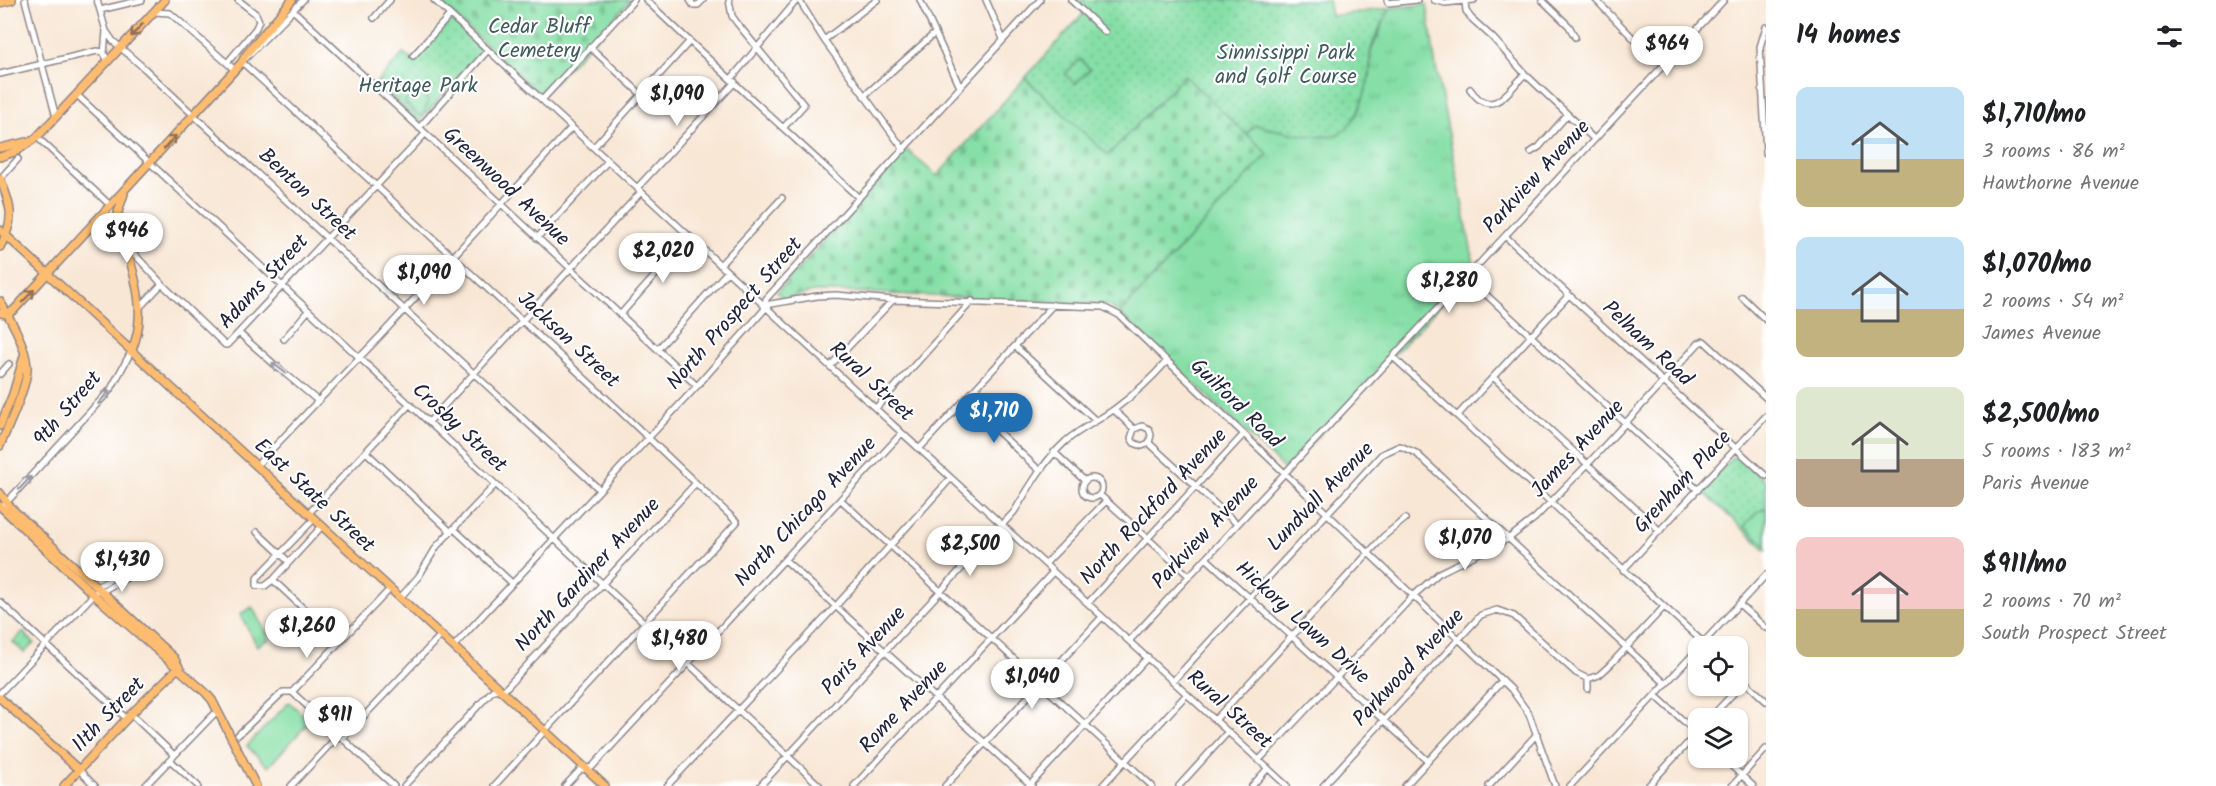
<!DOCTYPE html>
<html lang="en">
<head>
<meta charset="utf-8">
<style>
	body { margin:0; font-family:Kalam,sans-serif; background:#f6f6f6; color:#202124; height:100vh; display:flex; flex-direction:column; font-size:22px; white-space:nowrap }
	* { box-sizing:border-box; margin:0 }
	p { font-size:20px; color:#757577 }
	.icon { flex:none; width:33px; height:33px; fill:none; stroke:currentColor; stroke-width:2; stroke-linecap:round; stroke-linejoin:round }
	.map { position:relative; flex:1; overflow:hidden }
	.drawer { display:flex; flex-direction:column; background:#fff; width:450px }
	.drawer>* { flex:none }
	.controls { position:absolute; left:1688px; top:636px; display:grid; gap:12px }
	.controls a { display:grid; place-items:center; width:60px; height:60px; border-radius:12px; background:#fff; box-shadow:0 2px 4px #0004; font-size:30px }
	.price { position:absolute; translate:-50% -51px; padding:0 14px; border-radius:21px; background:#fff; color:#222; font-size:20px; line-height:39px; filter:drop-shadow(0 2px 3px #0008) }
	.price::after { content:''; position:absolute; left:50%; top:36px; width:18px; height:14px; margin-left:-9px; background:inherit; clip-path:polygon(0 0,100% 0,50% 100%) }
	.price.selected { background:#1f6fb2; color:#fff }
	ul { padding:0; list-style:none }
	li { display:flex; align-items:center; gap:18px; height:150px; padding:0 30px }
	li span { display:grid; place-items:center; flex:none; width:168px; height:120px; border-radius:12px; color:#555 }
	li>.icon { margin-inline-start:auto }
	span .icon { width:72px; height:72px; fill:#fffc; stroke-width:1 }
	li b { font-size:26px }
	h2 { display:flex; justify-content:space-between; align-items:center; height:72px; padding:0 30px; font-size:26px }
	main { display:flex; flex:1; min-height:0 }
	.map>svg:first-child { display:block }
	.grass { fill:url(#grass-tufts); stroke:#548070; stroke-width:1.5 }
	.cemetery { fill:url(#cemetery-stones); stroke:#548070; stroke-width:1.5 }
	.park { fill:url(#park-dots); stroke:#548070; stroke-width:1.5 }
	.pitch { fill:#85dfa6; stroke:#548070; stroke-width:1.5 }
	.lines { fill:none; stroke-linecap:round; stroke-linejoin:round }
	.minor-casing { stroke:#8d8488; stroke-width:8 }
	.major-casing { stroke:#8d8488; stroke-width:10 }
	.minor { stroke:#fff; stroke-width:5 }
	.major { stroke:#febc70; stroke-width:7 }
	.oneway { stroke:#906f56 }
	.oneway2 { stroke:#9c9ca7 }
	.labels { text-anchor:middle; dominant-baseline:central; stroke-width:4.5; stroke-linejoin:round; paint-order:stroke }
	.park-label { font-size:21px; fill:#405b5b; stroke:#fff }
	.street-label { font-size:21px; fill:#22223b; stroke:#fff }
</style>
</head>
<body>
<main>
<div class="map">
<svg width="1766" height="786" viewBox="0 0 1766 786">
	<defs>
		<pattern id="grass-tufts" width="24" height="20" patternUnits="userSpaceOnUse" patternTransform="scale(1.5)"><rect width="24" height="20" fill="#85dfa6"/><path d="M3 7l-1-3M5 7V3M7 7l1-3M15 17l-1-3M17 17v-4M19 17l1-3" fill="none" stroke="#73bf90"/></pattern>
		<pattern id="cemetery-stones" width="16" height="16" patternUnits="userSpaceOnUse" patternTransform="scale(1.5)"><rect width="16" height="16" fill="#85dfa6"/><path d="M2 7V4a2 2 0 0 1 4 0v3zM10 15v-3a2 2 0 0 1 4 0v3z" fill="#73bf90"/></pattern>
		<pattern id="park-dots" width="8" height="8" patternUnits="userSpaceOnUse" patternTransform="scale(1.5)"><rect width="8" height="8" fill="#85dfa6"/><path d="M2 2h.1M6 6h.1" fill="none" stroke="#73bf90" stroke-width="1.8" stroke-linecap="round"/></pattern>
	</defs>
	<rect width="100%" height="100%" fill="#fff"/>
	<filter id="ink" filterUnits="userSpaceOnUse"><feTurbulence type="fractalNoise" baseFrequency=".0167" numOctaves="2"/><feDisplacementMap in="SourceGraphic" scale="12" xChannelSelector="R" yChannelSelector="G"/><feConvolveMatrix kernelMatrix="1 2 1 2 8 2 1 2 1" color-interpolation-filters="sRGB"/></filter>
	<filter id="wash" filterUnits="userSpaceOnUse"><feTurbulence type="fractalNoise" baseFrequency=".008" numOctaves="4" result="noise"/><feDisplacementMap in="SourceGraphic" scale="24" xChannelSelector="R" yChannelSelector="G"/><feGaussianBlur stdDeviation="1.35" result="paint"/><feColorMatrix in="noise" values="0 0 0 0 0 0 0 0 0 0 0 0 0 0 0 0 0 1.4 0 .05"/><feComposite in="paint" operator="in"/></filter>
	<g filter="url(#wash)">
		<rect width="100%" height="100%" fill="#f8e7d5"/>
		<path class="grass" d="M1427 4 1435 62 1474 264 1466 277 1286 471 1120 313 1268 154 1246 134 1255 125 1288 132 1370 76 1371 51 1390 8Z
			M252 607 270 639 257 646 240 614Z"/>
		<path class="cemetery" d="M437 0H631L547 90 539 94Z
			M1184 75 1268 154 1120 313 1107 305 1094 304 851 292H814L783 299 777 292 907 150 937 176 1025 78 1108 155Z"/>
		<path class="park" d="M1071 0H1328L1331 16 1390 8C1384 21 1375 35 1371 50 1369 58 1371 68 1369 77 1365 95 1356 128 1336 135 1319 141 1273 129 1255 125L1246 134 1184 75 1108 155 1025 78 1084 13Z
			M448 20H451L483 50 419 122 376 83 404 53 413 61Z
			M1736 454 1766 482V550L1701 490Z
			M23 632 34 643 24 653 13 642Z"/>
		<path class="pitch" d="M1080 59 1090 69 1075 84 1065 74Z
			M416 91 426 97 428 102 423 115 417 114 405 102 412 92Z
			M1766 508V545L1744 526 1757 512Z
			M289 702 310 721 268 767 247 746Z"/>
	</g>
	<g filter="url(#ink)">
		<g class="lines">
			<defs>
				<path id="minor" d="M25 0 56 117
					M97 0 106 31 104 54
					M303 0 242 62 621 412 737 522 494 786
					M434 0 902 433 1287 786
					M646 0C716 67 788 132 859 198
					M690 0 693 5H698L703 0
					M729 0 732 16 737 23 804 105 784 127
					M799 0 824 40 904 150
					M920 0 960 87
					M986 0 1003 39
					M1071 0 1105 32
					M1387 0 1388 3 1417 0
					M1434 0 1445 3 1474 0
					M1542 0 1569 26 1575 37
					M1596 0 1638 43 1667 60
					M1465 2 1466 11 1471 18 1493 38 1525 74 1594 139
					M100 10 142 0
					M294 11 697 386
					M154 12 170 13 235 70
					M374 18 390 0
					M1766 27 1760 47 1766 153
					M106 31 113 41 145 69 186 108 599 489
					M824 40 877 0
					M590 47 641 94
					M413 56 450 15
					M227 63 256 28 259 21 256 14 238 0
					M0 74 97 51 103 52 108 61
					M731 79 797 0
					M1470 89C1491 120 1507 93 1525 74
					M77 95 820 786
					M864 96 935 33
					M542 100 634 0
					M419 128 488 50
					M37 137 111 206
					M594 147 689 42
					M1531 152 1539 147 1567 115
					M0 179 18 159
					M637 188 735 82
					M1505 236 1766 476
					M537 238 608 161
					M127 246 162 284 225 345H227L425 134
					M720 265 782 198
					M1467 277 1698 490
					M1742 297 1766 320
					M765 305 817 296 836 295 893 300 1103 307 1119 315 1511 689 1529 714 1555 786
					M140 307 162 284
					M620 315 689 237
					M240 334 275 365 318 401
					M284 339 308 311
					M1015 346 1095 420
					M658 349 727 272
					M1393 357 1707 646
					M830 366 893 300
					M0 374 9 364
					M1493 377 1660 531
					M965 401 1039 470
					M876 408 972 301
					M1114 410 1134 429
					M1457 416 1569 295
					M429 422 641 192
					M1134 429 1131 438 1134 443 1142 446 1149 443
					M1134 429 1142 426 1149 429 1151 435 1149 443
					M1149 443 1237 524
					M919 449 1053 305
					M366 452 451 532
					M1054 452 1085 481
					M256 466 383 333 572 127
					M1082 488a10 10 0 1 1 20 0a10 10 0 1 1-20 0Z
					M1100 495 1189 576
					M841 500 1152 786
					M5 504 111 389 131 352
					M308 514 410 404
					M314 519 257 578V586H265L273 580 322 526
					M454 529 512 583
					M257 532 288 561
					M1206 558 1428 761
					M785 560 1032 786
					M1045 564 1106 501
					M1623 570 1766 416
					M273 580 339 642
					M100 590H104L139 571
					M400 598 419 576 437 546 495 485
					M0 602 127 719
					M1088 603 1244 434
					M1739 604 1766 628
					M1129 641 1724 0
					M1701 645 1766 575
					M453 647 697 386 764 310 766 299 1040 0
					M1737 674 1766 701
					M1173 681 1382 454 1400 446 1416 453 1666 684
					M1588 689V679
					M292 692 394 786
					M0 693 98 590 100 585 133 567
					M1656 696 1698 734
					M131 714 174 755
					M1710 718 1745 681
					M1215 720 1384 536 1405 519
					M238 735 283 692H292L390 589
					M1723 758 1753 786
					M170 760 198 786
					M1259 760 1413 596 1439 573 1508 539 1535 518 1585 467 1699 343 1704 341 1766 398
					M79 770 95 786
					M145 786 217 711
					M291 786 336 738 345 736 441 635
					M404 786 493 690 505 689 696 483
					M565 786 580 770 592 767 902 433
					M667 786 835 607 951 478
					M760 786 1014 512C1030 486 1043 462 1066 441 1081 428 1100 420 1116 408 1135 394 1152 378 1167 361
					M854 786 1053 572
					M945 786 1102 617
					M1029 786 1148 657
					M1102 786 1187 694
					M1179 786 1228 732
					M1252 786 1268 768
					M1323 786 1481 615 1497 610 1514 616 1576 673 1588 679 1599 675 1609 666 1664 607
					M1405 786 1503 680
					M1489 786 1537 734
					M1570 786 1698 649
					M1648 786 1698 732
					M1732 786 1766 749"/>
				<path id="major" d="M0 3 12 0
					M0 148 26 142
					M0 157 17 151 37 137 165 0
					M0 178C11 207 16 218 0 247
					M124 194 118 212 119 222C130 264 151 309 131 352
					M0 230 605 786
					M0 301C11 321 25 343 27 366 29 384 7 428 0 446
					M0 313 7 314 14 310 242 62 245 56 292 0
					M0 426 13 394 24 356
					M0 493 12 509 174 658 179 667
					M0 506 93 594 205 692 212 700 256 786
					M0 698 79 770
					M64 786 131 714 179 667"/>
			</defs>
			<use href="#minor" class="minor-casing"/>
			<use href="#major" class="major-casing"/>
			<use href="#minor" class="minor"/>
			<use href="#major" class="major"/>
		</g>
		<defs><path id="oneway-shaft" d="M-6 0H5M1.5-3L5.5 0L1.5 3" fill="none" stroke-width="1.6" stroke-linecap="round" stroke-linejoin="round" transform="scale(1.5)"/></defs>
		<g class="oneway">
			<use href="#oneway-shaft" transform="translate(137 30) rotate(133)"/>
			<use href="#oneway-shaft" transform="translate(170 142) rotate(-48)"/>
			<use href="#oneway-shaft" transform="translate(28 296) rotate(-46)"/>
		</g>
		<g class="oneway2">
			<use href="#oneway-shaft" transform="translate(279 368) rotate(-143)"/>
			<use href="#oneway-shaft" transform="translate(104 397) rotate(-50)"/>
			<use href="#oneway-shaft" transform="translate(25 483) rotate(-47)"/>
		</g>
	</g>
	<g class="labels">
		<g class="park-label">
			<text x="539" y="27">Cedar Bluff<tspan x="539" dy="24">Cemetery</tspan></text>
			<text x="1286" y="53">Sinnissippi Park<tspan x="1286" dy="24">and Golf Course</tspan></text>
			<text x="418" y="86">Heritage Park</text>
		</g>
		<g class="street-label">
			<text transform="translate(1537 177) rotate(-47)">Parkview Avenue</text>
			<text transform="translate(506 187) rotate(43)">Greenwood Avenue</text>
			<text transform="translate(307 195) rotate(43)">Benton Street</text>
			<text transform="translate(264 282) rotate(-47)">Adams Street</text>
			<text transform="translate(735 314) rotate(-49)">North Prospect Street</text>
			<text transform="translate(568 340) rotate(43)">Jackson Street</text>
			<text transform="translate(1647 344) rotate(43)">Pelham Road</text>
			<text transform="translate(871 382) rotate(43)">Rural Street</text>
			<text transform="translate(1236 404) rotate(44)">Guilford Road</text>
			<text transform="translate(68 409) rotate(-49)">9th Street</text>
			<text transform="translate(459 428) rotate(43)">Crosby Street</text>
			<text transform="translate(1578 449) rotate(-47)">James Avenue</text>
			<text transform="translate(1683 482) rotate(-47)">Grenham Place</text>
			<text transform="translate(314 496) rotate(43)">East State Street</text>
			<text transform="translate(1321 497) rotate(-46)">Lundvall Avenue</text>
			<text transform="translate(1154 507) rotate(-47)">North Rockford Avenue</text>
			<text transform="translate(806 512) rotate(-47)">North Chicago Avenue</text>
			<text transform="translate(1206 533) rotate(-47)">Parkview Avenue</text>
			<text transform="translate(588 575) rotate(-47)">North Gardiner Avenue</text>
			<text transform="translate(1302 623) rotate(42)">Hickory Lawn Drive</text>
			<text transform="translate(864 651) rotate(-47)">Paris Avenue</text>
			<text transform="translate(1409 668) rotate(-47)">Parkwood Avenue</text>
			<text transform="translate(904 707) rotate(-47)">Rome Avenue</text>
			<text transform="translate(1229 710) rotate(42)">Rural Street</text>
			<text transform="translate(109 715) rotate(-46)">11th Street</text>
		</g>
	</g>
</svg>
<div class="controls">
<a><svg class="icon" aria-label="locate" viewBox="0 0 24 24"><circle cx="12" cy="12" r="6"/><path d="M12 2v4M12 18v4M2 12h4M18 12h4"/></svg></a>
<a><svg class="icon" aria-label="layers" viewBox="0 0 24 24"><path d="M12 4l9 5-9 5-9-5zM3 14l9 5 9-5"/></svg></a>
</div>
<b class="price" style="left:1667px;top:77px">$964</b>
<b class="price" style="left:677px;top:127px">$1,090</b>
<b class="price" style="left:127px;top:264px">$946</b>
<b class="price" style="left:663px;top:284px">$2,020</b>
<b class="price" style="left:424px;top:306px">$1,090</b>
<b class="price" style="left:1449px;top:314px">$1,280</b>
<b class="price selected" style="left:994px;top:444px">$1,710</b>
<b class="price" style="left:1465px;top:571px">$1,070</b>
<b class="price" style="left:970px;top:577px">$2,500</b>
<b class="price" style="left:122px;top:593px">$1,430</b>
<b class="price" style="left:307px;top:659px">$1,260</b>
<b class="price" style="left:679px;top:672px">$1,480</b>
<b class="price" style="left:1032px;top:710px">$1,040</b>
<b class="price" style="left:335px;top:748px">$911</b>
</div>
<section class="drawer">
<h2>14 homes<svg class="icon" aria-label="filters" viewBox="0 0 24 24"><path d="M4 7h16M4 17h16"/><circle cx="9" cy="7" r="2"/><circle cx="15" cy="17" r="2"/></svg></h2>
<ul>
<li><span style="background:linear-gradient(#bfe0f5 60%,#c2b280 0)"><svg class="icon" aria-label="home" viewBox="0 0 24 24"><path d="M3 11l9-7 9 7M6 9v11h12V9"/></svg></span><div><b>$1,710/mo</b><p>3 rooms · 86 m²</p><p>Hawthorne Avenue</p></div></li>
<li><span style="background:linear-gradient(#bfe0f5 60%,#c2b280 0)"><svg class="icon" aria-label="home" viewBox="0 0 24 24"><path d="M3 11l9-7 9 7M6 9v11h12V9"/></svg></span><div><b>$1,070/mo</b><p>2 rooms · 54 m²</p><p>James Avenue</p></div></li>
<li><span style="background:linear-gradient(#dfe7d0 60%,#b9a48a 0)"><svg class="icon" aria-label="home" viewBox="0 0 24 24"><path d="M3 11l9-7 9 7M6 9v11h12V9"/></svg></span><div><b>$2,500/mo</b><p>5 rooms · 183 m²</p><p>Paris Avenue</p></div></li>
<li><span style="background:linear-gradient(#f6c9c9 60%,#c2b280 0)"><svg class="icon" aria-label="home" viewBox="0 0 24 24"><path d="M3 11l9-7 9 7M6 9v11h12V9"/></svg></span><div><b>$911/mo</b><p>2 rooms · 70 m²</p><p>South Prospect Street</p></div></li>
</ul>
</section>
</main>
</body>
</html>
